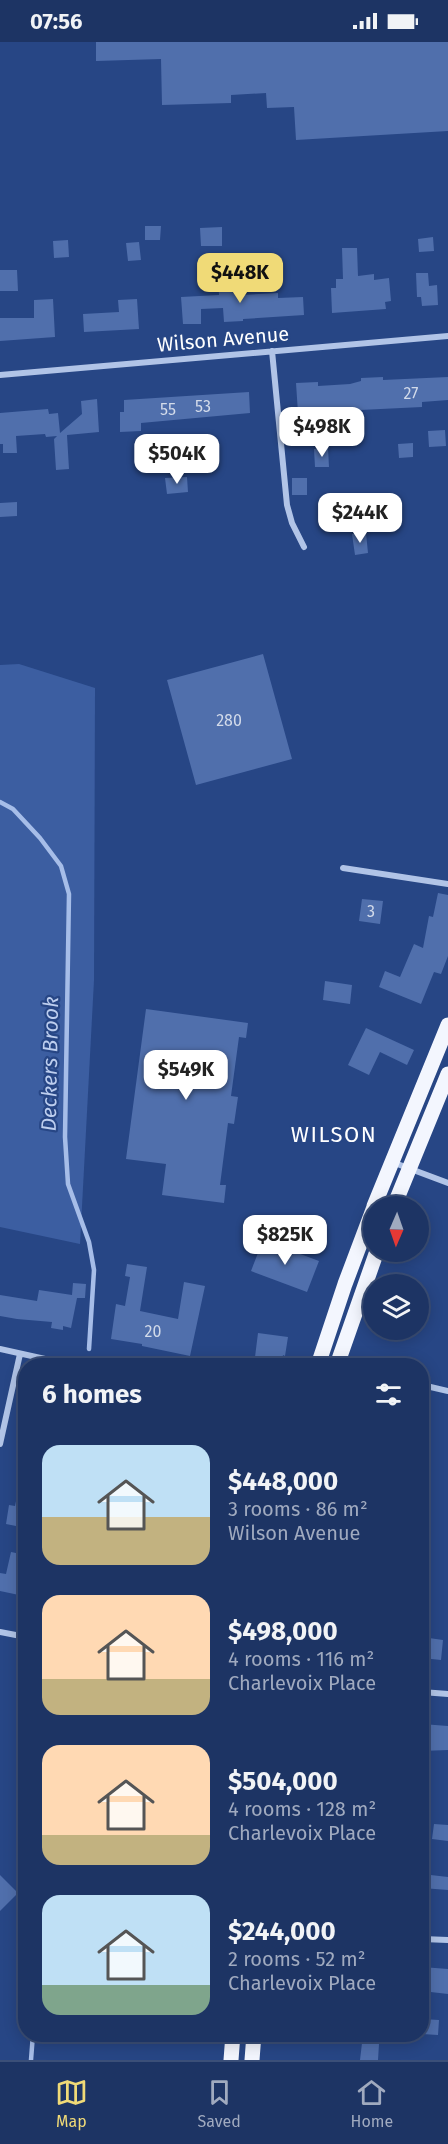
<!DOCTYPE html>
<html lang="en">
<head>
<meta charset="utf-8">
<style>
	body { margin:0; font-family:"Fira Sans",sans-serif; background:#2a3f6d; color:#f1f3f6; height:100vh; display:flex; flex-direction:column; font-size:22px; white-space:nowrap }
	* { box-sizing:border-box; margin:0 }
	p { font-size:20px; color:#a0aabf }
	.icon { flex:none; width:33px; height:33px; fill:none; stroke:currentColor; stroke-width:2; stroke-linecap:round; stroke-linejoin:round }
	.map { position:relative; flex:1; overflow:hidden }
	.drawer { position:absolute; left:18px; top:1316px; width:411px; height:684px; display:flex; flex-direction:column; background:#1d3464; border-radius:24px; box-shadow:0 3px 15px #0003,0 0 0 2px #3b4f78 }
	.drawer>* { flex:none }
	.needle { width:39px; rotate:182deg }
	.tools { position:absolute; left:363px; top:1154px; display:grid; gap:12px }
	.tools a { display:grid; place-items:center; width:66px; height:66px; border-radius:50%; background:#1d3464; box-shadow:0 3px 15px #0003,0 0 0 2px #3b4f78; font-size:30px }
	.price { position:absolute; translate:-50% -51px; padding:0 14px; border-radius:12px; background:#fff; color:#222; font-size:20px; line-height:39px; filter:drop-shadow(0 2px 3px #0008) }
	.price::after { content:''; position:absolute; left:50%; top:36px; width:18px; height:14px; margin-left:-9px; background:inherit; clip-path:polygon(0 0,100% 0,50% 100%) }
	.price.active { background:#f0da77; color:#111 }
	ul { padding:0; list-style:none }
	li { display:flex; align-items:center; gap:18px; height:150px; padding:0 24px }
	li span { display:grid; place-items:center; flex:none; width:168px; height:120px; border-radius:18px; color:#555 }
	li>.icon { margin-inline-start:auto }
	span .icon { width:72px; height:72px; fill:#fffc; stroke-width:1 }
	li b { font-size:26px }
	h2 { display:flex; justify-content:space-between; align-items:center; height:72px; padding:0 24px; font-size:26px }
	.status { display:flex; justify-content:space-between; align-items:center; height:42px; padding:0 30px; background:#1d3464; direction:ltr }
	.status svg { height:16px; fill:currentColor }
	.tabs { display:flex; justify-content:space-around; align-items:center; height:84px; border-top:2px solid #3b4f78; background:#1d3464; font-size:16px; color:#a0aabf }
	.tabs a { display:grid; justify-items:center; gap:3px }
	.tabs .active { color:#f0da77 }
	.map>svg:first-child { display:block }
	.green { fill:#3c5ea1 }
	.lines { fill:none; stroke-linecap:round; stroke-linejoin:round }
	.stream { stroke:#a6bde8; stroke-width:4.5 }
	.building { fill:#506fac }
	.street { stroke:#b1c4e7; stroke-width:6 }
	.primary { stroke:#f3f6fe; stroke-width:15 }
	.labels { text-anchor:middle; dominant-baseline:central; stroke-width:4.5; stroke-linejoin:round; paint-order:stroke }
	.number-label { font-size:16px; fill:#d3dbea }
	.street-label { font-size:20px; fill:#fff; stroke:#274685 }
	.water-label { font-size:21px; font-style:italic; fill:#bdceef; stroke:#274685 }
	.quarter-label { font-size:22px; letter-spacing:1.5px; fill:#fff; stroke:#274685 }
</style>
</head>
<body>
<div class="status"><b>07:56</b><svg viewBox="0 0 49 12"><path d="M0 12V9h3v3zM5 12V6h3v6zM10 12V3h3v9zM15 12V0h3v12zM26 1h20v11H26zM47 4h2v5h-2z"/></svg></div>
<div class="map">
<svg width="448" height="2018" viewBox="0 0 448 2018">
	<rect width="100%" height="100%" fill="#274685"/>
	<path class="green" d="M19 622 95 646 94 938 80 1202 0 1185V623Z"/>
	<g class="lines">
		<path class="stream" d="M0 760 13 767 40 796 61 824 69 852 65 1095 68 1142 89 1200 94 1228 89 1307
			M31 2018 33 1992"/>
	</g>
	<path class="building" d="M96 0H448V89L296 98 294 65 267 66 266 51 231 53V61L162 63 161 17 96 19Z
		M145 184H161L160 198H145Z
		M222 185V204H201L200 186Z
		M433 195 434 209 419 210 418 197Z
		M68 198 69 215 54 216 53 199Z
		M139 200 141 218 128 219 126 201Z
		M342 206H357L358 234 374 232V238L389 236 391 259 385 260 386 267 332 271 331 246H336V237H343Z
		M0 228H17L18 249H0Z
		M229 229 232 230 233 249H242V253L278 251V256L303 255 304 273 243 277V279L224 280 223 266 201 267V282H183L181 255 219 253 218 231Z
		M416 231H428L429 244 437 243 438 263 422 264 421 255H417Z
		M53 257 55 295 0 299V276H34V258Z
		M137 257 139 287 84 290 83 272 119 270 118 258Z
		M383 335V338L448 335V358L422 360V365L298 371 296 341 318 340V344L350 342 361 339V336Z
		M249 350 250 371 141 381V389L120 390V370H124V358Z
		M97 357 99 390 67 393 69 427 56 428 54 397 57 394 46 395 45 392 16 394 17 411H3V402H0V371L48 367 49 372 58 371 60 391 82 372 81 359Z
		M445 388 446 404 429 405 428 389Z
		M413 401V415L399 416 398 402Z
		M328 406 329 425H315L314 407Z
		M187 435 188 450 167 452 165 436Z
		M292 436H307V453H292Z
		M17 460V474L0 475V461Z
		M366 491 368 511 355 513 352 492Z
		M263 612 292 717 196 743 167 638Z
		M438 851 448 853V914L441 932 434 930 421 962 379 945 385 929 400 935 414 902 423 906 429 874 433 875Z
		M362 857 383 859 380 882 359 879Z
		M325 939 352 943 350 962 323 958Z
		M146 967 248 981 246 996 239 995 231 1054 238 1055 234 1082 228 1081 220 1143H226L224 1161 162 1153 166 1122 126 1117Z
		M366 986 414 1008 407 1023 380 1010 369 1033 348 1023Z
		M263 1198 319 1219 307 1250 251 1229Z
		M127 1222 147 1225 140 1269 178 1277 184 1240 205 1244 190 1314 142 1304V1302L111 1297 116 1262 125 1264 130 1235 125 1234Z
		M73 1241 86 1242 85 1256H77L71 1286 63 1284V1288L51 1286 52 1280 17 1277 0 1274V1253L37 1259 39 1248 72 1253Z
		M258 1291 288 1295 285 1314 283 1313 281 1323H254Z
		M20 1439 26 1440V1486L6 1482 9 1463 15 1464Z
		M11 1510 26 1513 19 1553 0 1549V1531L6 1532Z
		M422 1595 443 1598 441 1618 422 1616Z
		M422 1682 448 1684V1708L422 1709Z
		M434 1782 448 1783V1799L432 1797Z
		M422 1832 448 1835V1848L422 1846Z
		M0 1833 18 1851 0 1869Z
		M422 1925 448 1927V1952L422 1949Z
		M423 1977 439 1978 438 1993 422 1992Z
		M362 2001 379 2002 378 2018H360Z"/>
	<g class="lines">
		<path class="street" d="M272 309 287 463 292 481 304 505
			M0 333 448 294
			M343 826 448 842
			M392 1120 448 1141
			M0 1307 72 1323
			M422 1343 448 1349
			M0 1402 20 1312
			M0 1590 26 1595
			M422 1650 448 1652
			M422 1897 448 1898"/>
		<path class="primary" d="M374 1164 448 983
			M394 1164 448 1032
			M318 1323 345 1242 374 1165
			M337 1323 377 1209
			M231 2018 233 1992
			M252 2018 254 1992"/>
	</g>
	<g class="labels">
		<g class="number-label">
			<text x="411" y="351">27</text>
			<text x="203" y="364">53</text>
			<text x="168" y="367">55</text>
			<text x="229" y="678">280</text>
			<text x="371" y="869">3</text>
			<text x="153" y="1289">20</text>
		</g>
		<g class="street-label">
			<text transform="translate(223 297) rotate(-5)">Wilson Avenue</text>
		</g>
		<g class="water-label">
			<text transform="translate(50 1022) rotate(-89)">Deckers Brook</text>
		</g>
		<g class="quarter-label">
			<text x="334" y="1092">WILSON</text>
		</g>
	</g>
</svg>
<div class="tools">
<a><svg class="needle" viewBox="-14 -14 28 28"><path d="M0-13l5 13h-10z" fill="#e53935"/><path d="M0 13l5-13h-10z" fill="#a0aabf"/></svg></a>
<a><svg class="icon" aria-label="layers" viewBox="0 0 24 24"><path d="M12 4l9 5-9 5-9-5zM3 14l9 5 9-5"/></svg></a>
</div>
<b class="price active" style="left:240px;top:262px">$448K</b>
<b class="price" style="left:322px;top:416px">$498K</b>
<b class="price" style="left:177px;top:443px">$504K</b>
<b class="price" style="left:360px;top:502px">$244K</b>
<b class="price" style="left:186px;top:1059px">$549K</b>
<b class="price" style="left:285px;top:1224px">$825K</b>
<section class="drawer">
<h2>6 homes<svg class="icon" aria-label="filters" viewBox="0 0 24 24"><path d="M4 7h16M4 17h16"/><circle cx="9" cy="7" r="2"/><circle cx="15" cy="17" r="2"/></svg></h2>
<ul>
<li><span style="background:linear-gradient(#bfe0f5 60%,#c2b280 0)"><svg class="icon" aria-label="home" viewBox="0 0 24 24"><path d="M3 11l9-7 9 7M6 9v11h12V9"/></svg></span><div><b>$448,000</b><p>3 rooms · 86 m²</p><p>Wilson Avenue</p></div></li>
<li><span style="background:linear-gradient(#ffd9b3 70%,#c2b280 0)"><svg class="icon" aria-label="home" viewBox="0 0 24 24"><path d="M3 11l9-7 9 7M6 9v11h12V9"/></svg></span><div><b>$498,000</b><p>4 rooms · 116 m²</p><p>Charlevoix Place</p></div></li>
<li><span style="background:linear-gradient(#ffd9b3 75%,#c2b280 0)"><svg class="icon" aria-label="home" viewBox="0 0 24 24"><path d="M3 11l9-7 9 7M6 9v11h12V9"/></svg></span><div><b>$504,000</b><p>4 rooms · 128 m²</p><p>Charlevoix Place</p></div></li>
<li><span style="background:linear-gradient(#bfe0f5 75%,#7fa58c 0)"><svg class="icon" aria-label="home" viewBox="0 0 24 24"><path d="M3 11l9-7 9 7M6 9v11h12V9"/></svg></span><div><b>$244,000</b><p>2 rooms · 52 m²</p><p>Charlevoix Place</p></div></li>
</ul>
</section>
</div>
<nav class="tabs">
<a class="active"><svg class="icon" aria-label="map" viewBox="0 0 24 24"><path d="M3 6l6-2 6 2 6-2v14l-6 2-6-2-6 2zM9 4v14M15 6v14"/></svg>Map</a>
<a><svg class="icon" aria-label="saved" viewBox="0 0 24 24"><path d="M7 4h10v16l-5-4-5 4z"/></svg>Saved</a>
<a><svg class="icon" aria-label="home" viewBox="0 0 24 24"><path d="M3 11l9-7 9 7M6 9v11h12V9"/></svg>Home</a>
</nav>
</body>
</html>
